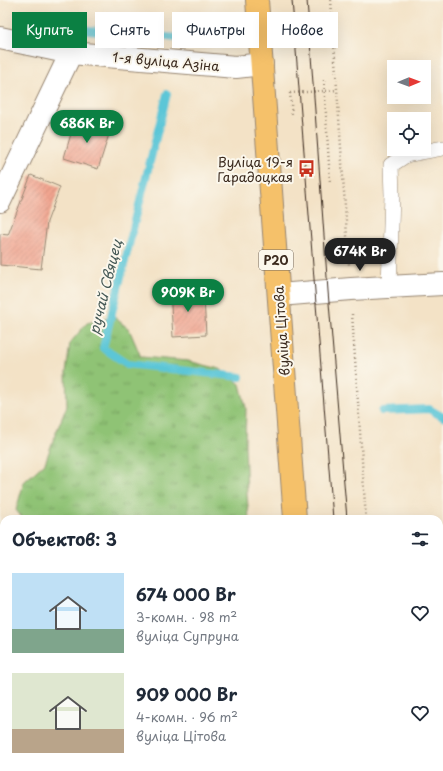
<!DOCTYPE html>
<html lang="ru">
<head>
<meta charset="utf-8">
<style>
	body { margin:0; font-family:"Playpen Sans",sans-serif; background:#f2f2f3; color:#1f2937; height:100vh; display:flex; flex-direction:column; font-size:15px; white-space:nowrap }
	* { box-sizing:border-box; margin:0 }
	p { font-size:13px; color:#747a83 }
	.icon { flex:none; width:22px; height:22px; fill:none; stroke:currentColor; stroke-width:2; stroke-linecap:round; stroke-linejoin:round }
	.map { position:relative; flex:1; overflow:hidden }
	.panel { position:absolute; left:0px; top:515px; width:443px; height:256px; display:flex; flex-direction:column; background:#fff; border-radius:12px 12px 0 0; box-shadow:0 4px 16px #0002 }
	.panel>* { flex:none }
	.guide { position:absolute; left:12px; top:12px; width:419px; height:36px; display:flex; gap:8px }
	.needle { width:26px; rotate:89deg }
	.controls { position:absolute; left:387px; top:60px; display:grid; gap:8px }
	.controls a { display:grid; place-items:center; width:44px; height:44px; border-radius:0px; background:#fff; box-shadow:0 4px 16px #0002; font-size:20px }
	.price { position:absolute; translate:-50% -34px; padding:0 9px; border-radius:14px; background:#0b8043; color:#fff; font-size:13px; line-height:26px; filter:drop-shadow(0 1px 2px #0008) }
	.price::after { content:''; position:absolute; left:50%; top:24px; width:12px; height:9px; margin-left:-6px; background:inherit; clip-path:polygon(0 0,100% 0,50% 100%) }
	.price.selected { background:#222; color:#fff }
	ul { padding:0; list-style:none }
	li { display:flex; align-items:center; gap:12px; height:100px; padding:0 12px }
	li span { display:grid; place-items:center; flex:none; width:112px; height:80px; border-radius:0px; color:#555 }
	li>.icon { margin-inline-start:auto }
	span .icon { width:48px; height:48px; fill:#fffc; stroke-width:1 }
	li b { font-size:17px }
	h2 { display:flex; justify-content:space-between; align-items:center; height:48px; padding:0 12px; font-size:17px }
	.chip { padding:0 14px; border-radius:0px; background:#fff; box-shadow:0 4px 16px #0002; font-size:14px; line-height:36px }
	.chip.selected { background:#0b8043; color:#fff }
	.map>svg:first-child { display:block }
	.grass { fill:url(#grass-tufts); stroke:#65764a }
	.lines { fill:none; stroke-linecap:round; stroke-linejoin:round }
	.stream { stroke:#5cc6d7; stroke-width:8 }
	.building { fill:url(#building-hatch) }
	.lane-casing { stroke:#978672; stroke-width:16 }
	.street-casing { stroke:#978672; stroke-width:24 }
	.primary-casing { stroke:#978672; stroke-width:24 }
	.path { stroke:#978672; stroke-width:2.5; stroke-dasharray:1 3; stroke-linecap:butt }
	.lane { stroke:#fff; stroke-width:15 }
	.street { stroke:#fff; stroke-width:22 }
	.primary { stroke:#f5c16b; stroke-width:22 }
	.tram { stroke:#3b2a1e; stroke-width:1 }
	.labels { text-anchor:middle; dominant-baseline:central; stroke-width:4; stroke-linejoin:round; paint-order:stroke }
	.shield { fill:#fbf7ec; stroke:#75685c; stroke-width:1 }
	.shield-label { font-size:12px; font-weight:bold; fill:#3b2a1e }
	.street-label { font-size:13px; fill:#3b2a1e; stroke:#fbf7ec }
	.poi-label { font-size:13px; fill:#3b2a1e; stroke:#fbf7ec; text-anchor:end }
	.water-label { font-size:14px; font-style:italic; fill:#455956; stroke:#fbf7ec }
</style>
</head>
<body>
<div class="map">
<svg width="443" height="771" viewBox="0 0 443 771">
	<defs>
		<pattern id="grass-tufts" width="24" height="20" patternUnits="userSpaceOnUse"><rect width="24" height="20" fill="#8fc375"/><path d="M3 7l-1-3M5 7V3M7 7l1-3M15 17l-1-3M17 17v-4M19 17l1-3" fill="none" stroke="#769f5f"/></pattern>
		<pattern id="building-hatch" width="6" height="6" patternUnits="userSpaceOnUse"><rect width="6" height="6" fill="#f1a48f"/><path d="M-1 1l2-2M0 6l6-6M5 7l2-2" fill="none" stroke="#c48674"/></pattern>
	</defs>
	<rect width="100%" height="100%" fill="#fbf7ec"/>
	<filter id="ink" filterUnits="userSpaceOnUse"><feTurbulence type="fractalNoise" baseFrequency=".025" numOctaves="2"/><feDisplacementMap in="SourceGraphic" scale="8" xChannelSelector="R" yChannelSelector="G"/><feConvolveMatrix kernelMatrix="1 2 1 2 8 2 1 2 1" color-interpolation-filters="sRGB"/></filter>
	<filter id="wash" filterUnits="userSpaceOnUse"><feTurbulence type="fractalNoise" baseFrequency=".012" numOctaves="4" result="noise"/><feDisplacementMap in="SourceGraphic" scale="16" xChannelSelector="R" yChannelSelector="G"/><feGaussianBlur stdDeviation="0.9" result="paint"/><feColorMatrix in="noise" values="0 0 0 0 0 0 0 0 0 0 0 0 0 0 0 0 0 1.4 0 .05"/><feComposite in="paint" operator="in"/></filter>
	<g filter="url(#wash)">
		<rect width="100%" height="100%" fill="#f3e2c6"/>
		<path class="grass" d="M114 317 129 329 141 357 188 361 220 369 240 384 246 408 245 444 247 495 249 519H23L16 510 24 482 45 463 55 435 67 406 66 373 70 343 87 323Z"/>
		<g class="lines">
			<path class="stream" d="M77 29 178 38
				M167 94 103 348 127 364 240 377
				M382 411 429 409 443 417"/>
		</g>
		<g id="blocks">
			<path class="building" d="M75 120 110 131 98 169 64 158Z
				M31 175 60 187 47 222 41 269 0 265V234L8 235Z
				M199 288 200 298 204 297 206 335 173 337 170 290Z"/>
		</g>
	</g>
	<g filter="url(#ink)">
		<use href="#blocks" fill-opacity="0" stroke="#978672" stroke-width="1"/>
		<g class="lines">
			<defs>
				<path id="lane" d="M389 287 392 195 391 165 406 155 443 148"/>
				<path id="street" d="M0 38 71 53 236 67 262 64
					M0 201 71 53
					M279 295 351 289 443 284
					M0 634 4 637
					M169 767 174 771"/>
				<path id="primary" d="M257 0 295 519
					M314 767V771"/>
			</defs>
			<use href="#lane" class="lane-casing"/>
			<use href="#street" class="street-casing"/>
			<use href="#primary" class="primary-casing"/>
			<path class="path" d="M331 0 349 265
				M324 80 330 182
				M290 93 292 115
				M290 93 337 90
				M352 314 366 519
				M284 767V771
				M379 767V771"/>
			<use href="#lane" class="lane"/>
			<use href="#street" class="street"/>
			<use href="#primary" class="primary"/>
			<path class="tram" d="M292 0 333 519
				M307 0 328 291 347 519
				M353 767V771
				M368 767V771"/>
		</g>
	</g>
	<defs>
		<symbol id="bus-bare" viewBox="-9 -9 18 18"><path d="M-5-6H5V4H4V6H2V4H-2V6H-4V4H-5ZM-3.5-4V0h7V-4ZM-3.5 1.2v1.5H-2V1.2ZM2 1.2v1.5H3.5V1.2Z" fill="#c8321e" stroke="#fbf7ec" stroke-width="2.5" paint-order="stroke"/></symbol>
	</defs>
	<g fill-rule="evenodd">
		<use href="#bus-bare" x="294" y="156" width="25" height="25"/>
	</g>
	<g class="labels">
		<rect class="shield" x="259" y="250" width="34" height="20" rx="3"/>
		<g class="shield-label">
			<text x="276" y="260">Р20</text>
		</g>
		<g class="street-label">
			<text transform="translate(166 61) rotate(5)">1-я вуліца Азіна</text>
			<text transform="translate(281 331) rotate(-94)">вуліца Цітова</text>
		</g>
		<g class="poi-label">
			<text x="293" y="161">Вуліца 19-я<tspan x="293" dy="15">Гарадоцкая</tspan></text>
		</g>
		<g class="water-label">
			<text transform="translate(105 287) rotate(-76)">ручай Свяцец</text>
		</g>
	</g>
</svg>
<div class="controls">
<a><svg class="needle" viewBox="-14 -14 28 28"><path d="M0-13l5 13h-10z" fill="#e53935"/><path d="M0 13l5-13h-10z" fill="#747a83"/></svg></a>
<a><svg class="icon" aria-label="locate" viewBox="0 0 24 24"><circle cx="12" cy="12" r="6"/><path d="M12 2v4M12 18v4M2 12h4M18 12h4"/></svg></a>
</div>
<b class="price" style="left:87px;top:144px">686K Br</b>
<b class="price selected" style="left:360px;top:272px">674K Br</b>
<b class="price" style="left:188px;top:313px">909K Br</b>
<div class="guide">
<a class="chip selected">Купить</a>
<a class="chip">Снять</a>
<a class="chip">Фильтры</a>
<a class="chip">Новое</a>
</div>
<section class="panel">
<h2>Объектов: 3<svg class="icon" aria-label="filters" viewBox="0 0 24 24"><path d="M4 7h16M4 17h16"/><circle cx="9" cy="7" r="2"/><circle cx="15" cy="17" r="2"/></svg></h2>
<ul>
<li><span style="background:linear-gradient(#bfe0f5 70%,#7fa58c 0)"><svg class="icon" aria-label="home" viewBox="0 0 24 24"><path d="M3 11l9-7 9 7M6 9v11h12V9"/></svg></span><div><b>674 000 Br</b><p>3-комн. · 98 m²</p><p>вуліца Супруна</p></div><svg class="icon" aria-label="heart" viewBox="0 0 24 24"><path d="M12 20l-8-8c-3-5 5-10 8-4 3-6 11-1 8 4z"/></svg></li>
<li><span style="background:linear-gradient(#dfe7d0 70%,#b9a48a 0)"><svg class="icon" aria-label="home" viewBox="0 0 24 24"><path d="M3 11l9-7 9 7M6 9v11h12V9"/></svg></span><div><b>909 000 Br</b><p>4-комн. · 96 m²</p><p>вуліца Цітова</p></div><svg class="icon" aria-label="heart" viewBox="0 0 24 24"><path d="M12 20l-8-8c-3-5 5-10 8-4 3-6 11-1 8 4z"/></svg></li>
</ul>
</section>
</div>
</body>
</html>
